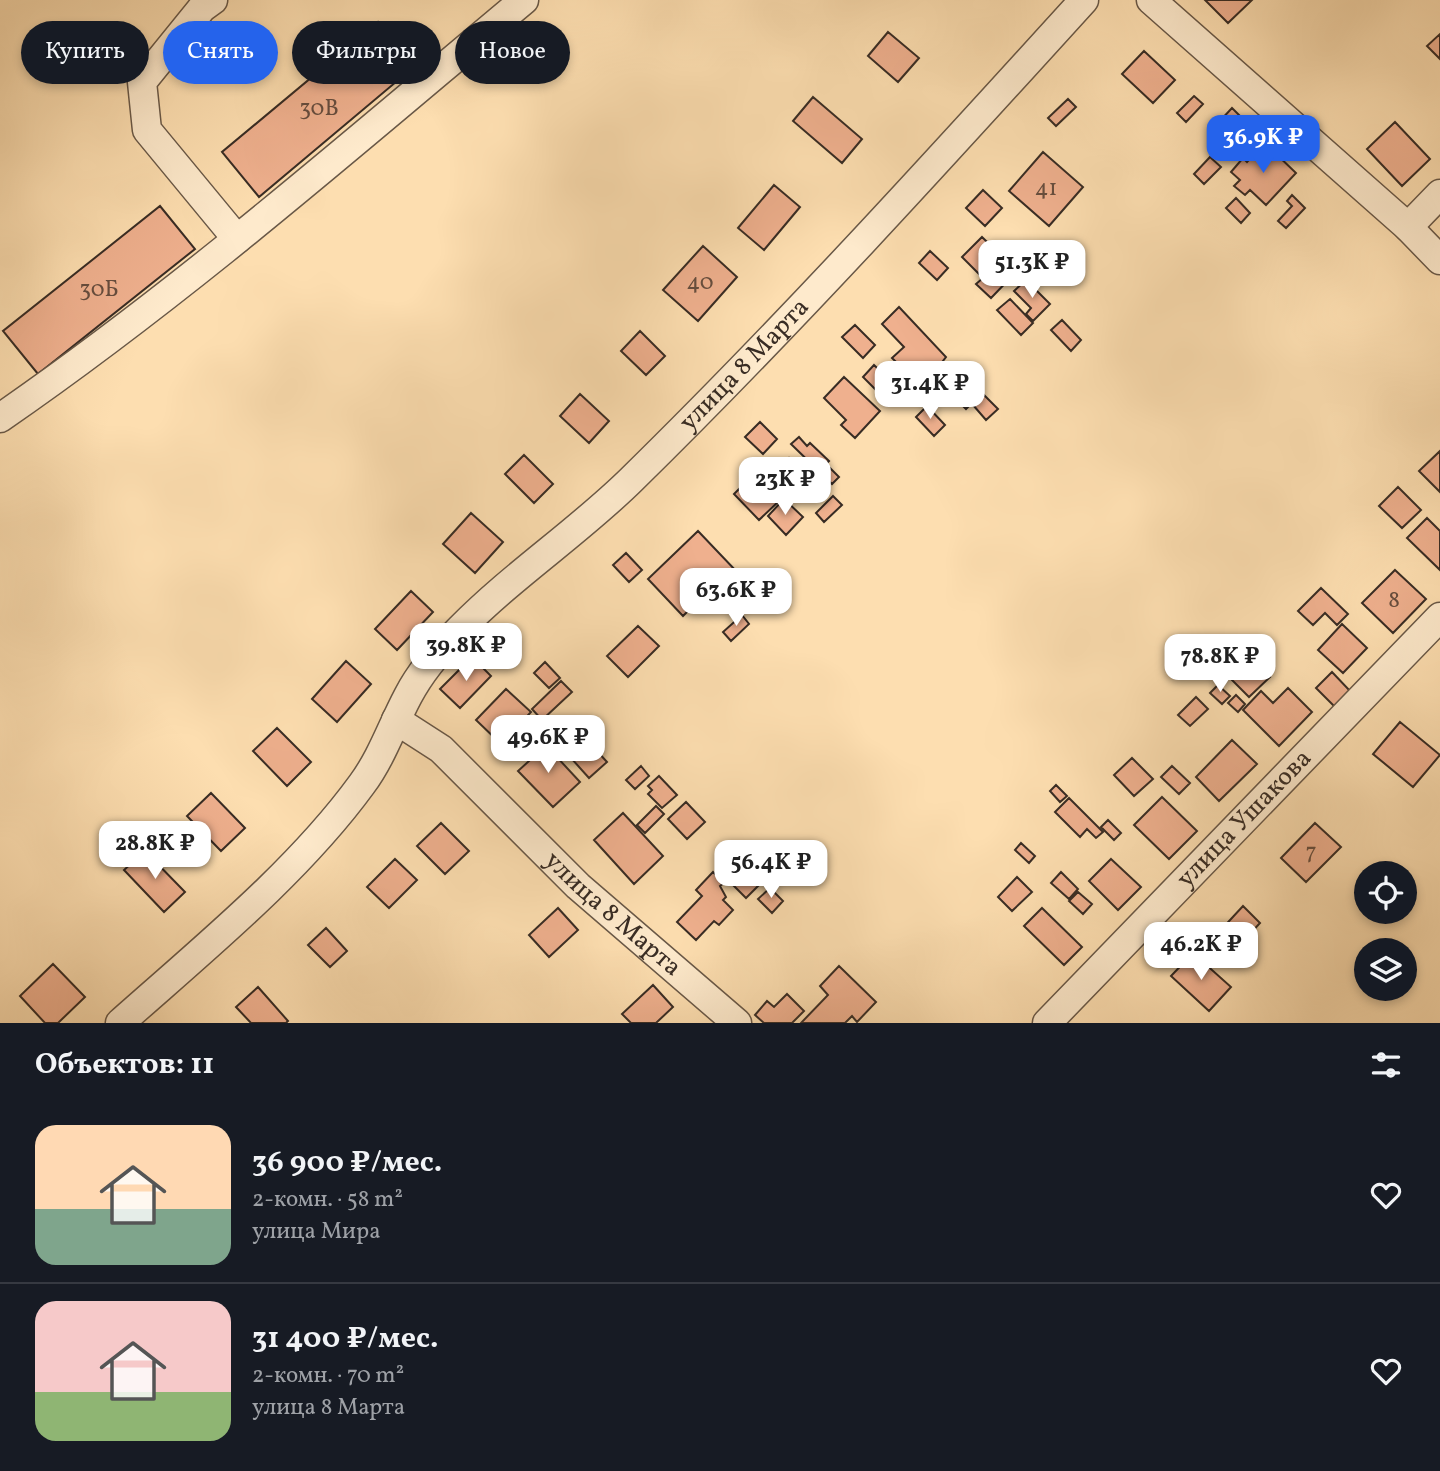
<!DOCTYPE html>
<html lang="ru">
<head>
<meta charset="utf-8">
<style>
	body { margin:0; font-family:Vollkorn,serif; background:#20242c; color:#f1f3f6; height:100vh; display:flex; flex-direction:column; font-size:26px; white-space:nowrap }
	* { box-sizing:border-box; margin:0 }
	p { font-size:23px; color:#9ea1a6 }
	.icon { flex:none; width:38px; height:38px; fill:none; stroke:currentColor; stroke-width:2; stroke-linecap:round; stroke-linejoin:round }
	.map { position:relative; height:1023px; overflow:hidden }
	.sheet { display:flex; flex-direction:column; background:#171b24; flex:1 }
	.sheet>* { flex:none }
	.guide { position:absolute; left:21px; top:21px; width:700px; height:63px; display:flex; gap:14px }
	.buttons { position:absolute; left:1354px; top:861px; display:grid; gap:14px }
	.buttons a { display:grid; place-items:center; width:63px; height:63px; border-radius:50%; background:#171b24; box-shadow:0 4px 10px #0003; font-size:35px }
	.price { position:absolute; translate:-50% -60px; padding:0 16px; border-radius:14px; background:#fff; color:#222; font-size:23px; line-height:46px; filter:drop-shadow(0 2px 4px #0008) }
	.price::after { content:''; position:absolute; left:50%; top:42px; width:21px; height:16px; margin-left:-10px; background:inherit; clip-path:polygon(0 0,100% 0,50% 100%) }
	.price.active { background:#2563eb; color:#fff }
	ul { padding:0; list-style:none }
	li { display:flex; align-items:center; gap:21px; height:175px; padding:0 35px }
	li+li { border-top:2px solid #363941 }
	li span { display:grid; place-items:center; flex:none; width:196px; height:140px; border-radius:21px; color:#555 }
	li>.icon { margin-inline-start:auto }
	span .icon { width:84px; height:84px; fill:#fffc; stroke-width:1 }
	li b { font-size:30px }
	h2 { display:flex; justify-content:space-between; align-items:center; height:84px; padding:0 35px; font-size:30px }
	.tag { padding:0 24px; border-radius:32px; background:#171b24; box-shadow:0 4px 10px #0003; font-size:24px; line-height:63px }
	.tag.active { background:#2563eb; color:#fff }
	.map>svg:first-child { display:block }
	.building { fill:#efb08e; stroke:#382c24; stroke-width:2 }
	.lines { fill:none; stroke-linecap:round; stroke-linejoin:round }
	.minor-casing { stroke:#695847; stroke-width:31 }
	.minor { stroke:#feeacc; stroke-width:28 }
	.labels { text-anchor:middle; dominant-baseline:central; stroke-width:5; stroke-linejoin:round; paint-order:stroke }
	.number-label { font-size:23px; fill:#664d3e }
	.street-label { font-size:26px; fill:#382c24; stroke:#feeacc }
</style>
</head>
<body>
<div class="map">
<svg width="1440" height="1023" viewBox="0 0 1440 1023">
	<rect width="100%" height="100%" fill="#fddeb0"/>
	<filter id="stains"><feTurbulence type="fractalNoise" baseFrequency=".00286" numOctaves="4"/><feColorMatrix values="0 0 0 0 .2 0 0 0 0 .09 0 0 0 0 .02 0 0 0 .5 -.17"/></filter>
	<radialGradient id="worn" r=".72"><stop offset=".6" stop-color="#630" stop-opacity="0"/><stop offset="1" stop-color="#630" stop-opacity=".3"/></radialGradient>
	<path class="building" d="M1205 0H1252L1228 23Z
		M378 22 415 66 259 197 222 152Z
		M888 32 919 58 898 82 868 56Z
		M1440 34V59L1427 46Z
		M1144 51 1175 80 1153 103 1122 74Z
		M1194 96 1203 104 1186 122 1177 113Z
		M813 97 862 139 842 163 793 121Z
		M1068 99 1076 107 1056 126 1048 118Z
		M1232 108 1248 124 1234 138 1218 123Z
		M1395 122 1430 159 1402 186 1367 149Z
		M1270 148 1296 173 1266 205 1250 190 1245 195 1234 186 1240 180 1231 172 1243 158 1247 162 1256 152 1262 157Z
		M1043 152 1083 187 1049 226 1009 191Z
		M1210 157 1221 167 1204 184 1194 174Z
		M774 185 800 207 764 250 738 228Z
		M983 190 1002 208 985 226 966 208Z
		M1292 195 1305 208 1286 228 1278 221 1292 206 1287 201Z
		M1236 198 1250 213 1241 223 1226 208Z
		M160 206 195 249 38 374 3 331Z
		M982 237 1017 271 991 298 976 284 983 278 962 257Z
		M703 246 737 277 698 321 663 290Z
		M930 251 948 268 937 280 919 263Z
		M1026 280 1050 304 1033 321 1026 314 1031 308 1014 291Z
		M1010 299 1033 323 1021 335 997 310Z
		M899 307 946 357 943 361 965 384 950 399 946 395 937 402 892 358 904 347 882 324Z
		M1062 320 1081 340 1071 351 1051 330Z
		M855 325 875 345 863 358 842 337Z
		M640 331 665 356 646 375 621 351Z
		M874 365 897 387 885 399 863 377Z
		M844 377 880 411 855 438 841 425 846 420 824 398Z
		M974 386 981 394 966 409 958 401Z
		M580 394 609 421 589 443 560 416Z
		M984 395 998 409 986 420 973 405Z
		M927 406 945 425 934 436 916 417Z
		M760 422 777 439 763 454 745 437Z
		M799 437 807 446 810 443 829 461 826 464 839 477 832 484 791 444Z
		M1440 451V492L1419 471Z
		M524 455 553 484 534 503 505 474Z
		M789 458 816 486 801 500 786 485 774 496 779 501 759 520 734 494 768 460 777 470Z
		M1398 487 1421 510 1402 528 1379 506Z
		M833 496 842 505 824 522 816 513Z
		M784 499 803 517 786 535 768 516Z
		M471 513 503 542 475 573 443 544Z
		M1427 518 1440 531V570L1407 538Z
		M698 531 738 573 705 604 700 599 683 616 648 579Z
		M626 553 642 570 629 582 613 565Z
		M1395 570 1426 599 1393 633 1362 603Z
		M1321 588 1348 614 1337 625 1325 613 1313 625 1298 611Z
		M411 591 433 612 397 650 375 629Z
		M742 615 749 624 731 641 723 632Z
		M1342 624 1367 648 1343 673 1318 650Z
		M638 626 659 646 628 677 607 656Z
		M1248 655 1270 677 1249 697 1228 676Z
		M472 657 491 676 460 708 440 689Z
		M346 661 371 684 337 722 312 699Z
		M545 662 560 678 549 688 534 673Z
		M1332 672 1351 692 1336 708 1316 688Z
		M561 681 572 692 542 720 532 709Z
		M1218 685 1230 696 1222 704 1210 693Z
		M1288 688 1312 712 1279 746 1243 710 1261 691 1273 703Z
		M506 689 531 712 501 744 476 720Z
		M1236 695 1245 704 1238 712 1228 703Z
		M1196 697 1208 709 1190 726 1178 715Z
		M566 717 607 762 589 778 562 748 566 744 553 729Z
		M1400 722 1440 755 1413 787 1373 754Z
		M277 728 311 762 287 786 253 751Z
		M1232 740 1257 764 1219 801 1196 777Z
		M542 741 580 782 553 807 518 771 529 761 525 757Z
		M1132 758 1153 779 1134 796 1114 775Z
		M641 766 649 776 635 789 626 780Z
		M1172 766 1190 783 1179 794 1161 777Z
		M659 776 677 795 662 808 648 794 652 790 648 786Z
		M1056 785 1067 796 1060 802 1050 791Z
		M211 793 245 828 221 851 187 816Z
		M1162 797 1197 831 1169 859 1134 825Z
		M1069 798 1103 832 1096 838 1087 829 1080 837 1055 812Z
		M686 802 705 822 687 839 668 819Z
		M656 806 664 814 645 833 637 825Z
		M623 813 663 856 634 884 594 840Z
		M1108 820 1121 833 1114 840 1101 827Z
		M441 823 469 851 445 874 417 846Z
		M1315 823 1341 847 1306 882 1281 858Z
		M1021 843 1035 856 1029 863 1015 850Z
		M145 851 185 892 164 912 124 870Z
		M738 855 763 881 746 898 724 876 736 865 731 861Z
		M395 859 417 880 389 908 367 887Z
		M1111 859 1141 887 1118 910 1089 881Z
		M713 872 724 883 720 886 726 897 723 900 733 910 719 925 714 921 696 940 677 922 702 896 696 890Z
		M1061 872 1078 889 1069 899 1051 883Z
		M1017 877 1032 892 1012 911 998 897Z
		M770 888 783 901 772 913 758 899Z
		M1078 892 1092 904 1083 914 1069 901Z
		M1243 906 1260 923 1237 948 1219 932Z
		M558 908 578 930 549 957 529 935Z
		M1042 908 1082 947 1064 965 1024 926Z
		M326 928 347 951 330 967 308 945Z
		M1193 953 1231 987 1209 1011 1171 976Z
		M53 964 85 997 58 1023H45L20 996Z
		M839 966 876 1002 857 1022 852 1016 845 1023H801L828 995 820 986Z
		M653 985 673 1007 656 1023H631L622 1014Z
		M258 987 288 1021 286 1023H251L236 1007Z
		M787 994 804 1011 792 1023H764L755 1015 767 1001 774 1007Z"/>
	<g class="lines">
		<defs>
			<g id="minor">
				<path d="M213 0 202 8 142 82 147 130 237 239"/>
				<path d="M1151 0 1408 227 1440 260"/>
				<path d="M1408 227 1440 194"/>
				<path d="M0 418C184 291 353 143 524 0"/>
				<path id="s1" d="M396 720 441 749 578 886 737 1023"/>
				<path id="s2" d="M120 1023C202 950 298 872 362 784 382 757 392 726 408 696 421 671 440 649 460 629 513 575 577 533 631 480 788 326 936 163 1084 0"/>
				<path id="s3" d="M1047 1023 1440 617"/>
			</g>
		</defs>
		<use href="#minor" class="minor-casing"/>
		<use href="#minor" class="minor"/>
	</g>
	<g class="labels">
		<g class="number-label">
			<text x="319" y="109">30В</text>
			<text x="1046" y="189">41</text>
			<text x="700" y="283">40</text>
			<text x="99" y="290">30Б</text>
			<text x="1394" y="601">8</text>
			<text x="1311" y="853">7</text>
		</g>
		<g class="street-label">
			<text stroke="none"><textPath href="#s2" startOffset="914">улица 8 Марта</textPath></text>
			<text stroke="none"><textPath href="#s3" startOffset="284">улица Ушакова</textPath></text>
			<text stroke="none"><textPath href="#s1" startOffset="292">улица 8 Марта</textPath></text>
		</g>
	</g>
	<rect width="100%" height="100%" filter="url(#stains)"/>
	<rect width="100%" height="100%" fill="url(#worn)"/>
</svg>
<div class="buttons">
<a><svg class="icon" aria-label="locate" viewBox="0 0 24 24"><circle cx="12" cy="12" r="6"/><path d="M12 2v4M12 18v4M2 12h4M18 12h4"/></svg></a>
<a><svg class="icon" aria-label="layers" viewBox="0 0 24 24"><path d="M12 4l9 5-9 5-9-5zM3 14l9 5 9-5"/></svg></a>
</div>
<b class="price active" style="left:1263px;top:175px">36.9K ₽</b>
<b class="price" style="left:1032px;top:300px">51.3K ₽</b>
<b class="price" style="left:930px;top:421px">31.4K ₽</b>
<b class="price" style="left:785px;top:517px">23K ₽</b>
<b class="price" style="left:736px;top:628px">63.6K ₽</b>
<b class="price" style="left:466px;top:683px">39.8K ₽</b>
<b class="price" style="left:1220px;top:694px">78.8K ₽</b>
<b class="price" style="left:548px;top:775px">49.6K ₽</b>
<b class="price" style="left:155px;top:881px">28.8K ₽</b>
<b class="price" style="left:771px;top:900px">56.4K ₽</b>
<b class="price" style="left:1201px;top:982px">46.2K ₽</b>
<div class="guide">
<a class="tag">Купить</a>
<a class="tag active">Снять</a>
<a class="tag">Фильтры</a>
<a class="tag">Новое</a>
</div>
</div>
<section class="sheet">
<h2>Объектов: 11<svg class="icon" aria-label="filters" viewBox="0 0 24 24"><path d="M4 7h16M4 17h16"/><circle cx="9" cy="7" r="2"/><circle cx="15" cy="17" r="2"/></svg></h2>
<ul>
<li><span style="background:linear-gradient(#ffd9b3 60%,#7fa58c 0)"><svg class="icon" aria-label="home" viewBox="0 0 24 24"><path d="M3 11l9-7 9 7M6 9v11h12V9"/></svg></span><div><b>36 900 ₽/мес.</b><p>2-комн. · 58 m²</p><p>улица Мира</p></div><svg class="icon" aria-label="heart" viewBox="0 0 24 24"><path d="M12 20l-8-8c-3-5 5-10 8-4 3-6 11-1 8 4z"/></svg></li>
<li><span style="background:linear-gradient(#f6c9c9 65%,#8fb573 0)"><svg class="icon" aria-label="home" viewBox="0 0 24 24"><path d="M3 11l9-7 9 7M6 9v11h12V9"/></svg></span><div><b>31 400 ₽/мес.</b><p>2-комн. · 70 m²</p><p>улица 8 Марта</p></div><svg class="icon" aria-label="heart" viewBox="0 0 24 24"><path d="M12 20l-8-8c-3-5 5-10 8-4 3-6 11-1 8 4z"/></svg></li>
</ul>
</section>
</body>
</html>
